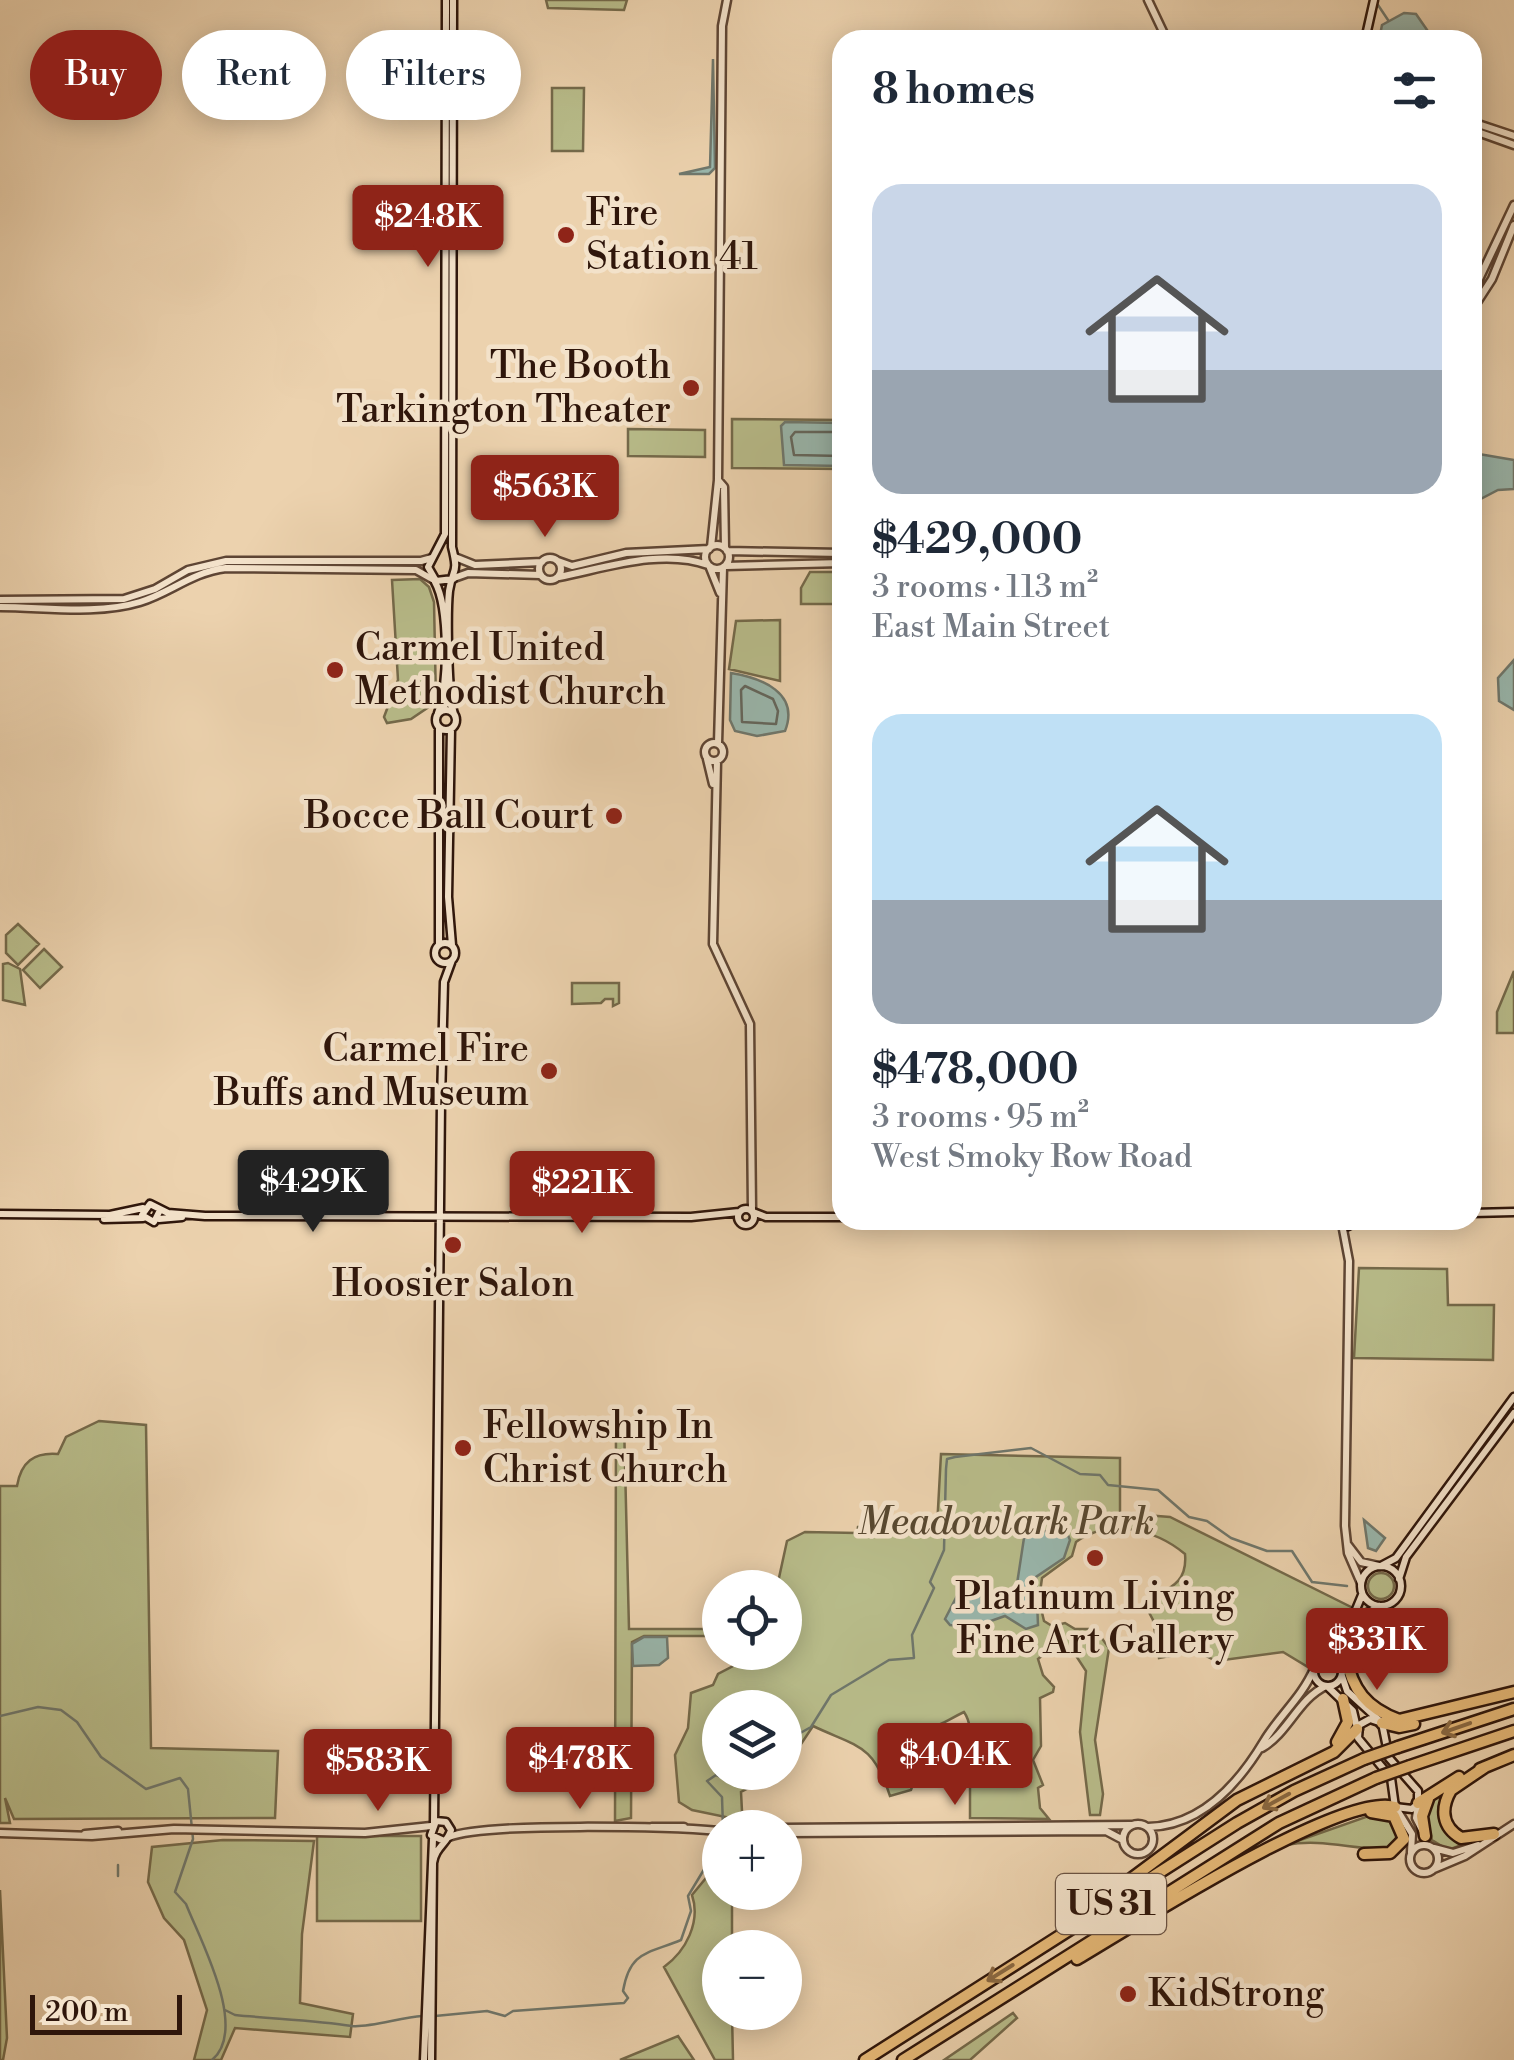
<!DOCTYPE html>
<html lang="en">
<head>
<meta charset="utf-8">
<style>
	body { margin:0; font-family:"Libre Bodoni",serif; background:#f2f2f3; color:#1f2937; height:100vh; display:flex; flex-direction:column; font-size:38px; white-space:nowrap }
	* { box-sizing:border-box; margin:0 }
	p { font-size:32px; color:#747a83 }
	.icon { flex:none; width:55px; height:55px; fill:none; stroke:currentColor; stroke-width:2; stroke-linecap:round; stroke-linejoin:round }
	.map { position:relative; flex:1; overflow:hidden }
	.sheet { position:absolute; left:832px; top:30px; width:650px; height:1200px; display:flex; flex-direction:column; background:#fff; border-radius:30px; box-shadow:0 5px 25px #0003 }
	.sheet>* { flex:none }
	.guide { position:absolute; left:30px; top:30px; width:652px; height:90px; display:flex; gap:20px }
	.tools { position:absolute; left:702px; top:1570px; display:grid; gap:20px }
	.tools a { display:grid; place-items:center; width:100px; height:100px; border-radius:50%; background:#fff; box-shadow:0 5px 25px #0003; font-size:50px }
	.scale { position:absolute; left:30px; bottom:25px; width:152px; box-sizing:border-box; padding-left:10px; border:5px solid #2f160b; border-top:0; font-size:28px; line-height:35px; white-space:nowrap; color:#2f160b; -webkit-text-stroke:8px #f3e2ca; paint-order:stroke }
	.price { position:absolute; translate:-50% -85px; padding:0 22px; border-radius:10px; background:#8f2418; color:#fff; font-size:32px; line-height:65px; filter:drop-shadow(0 2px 5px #0008) }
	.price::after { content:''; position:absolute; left:50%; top:60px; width:30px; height:22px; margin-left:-15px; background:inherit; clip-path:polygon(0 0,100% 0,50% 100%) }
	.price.selected { background:#222; color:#fff }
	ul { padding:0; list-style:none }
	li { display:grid; align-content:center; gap:20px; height:530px; padding:0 40px }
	li span { display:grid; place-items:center; height:310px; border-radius:30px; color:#555 }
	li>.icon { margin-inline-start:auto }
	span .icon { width:180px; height:180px; fill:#fffc; stroke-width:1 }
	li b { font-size:42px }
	h2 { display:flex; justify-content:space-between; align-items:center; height:120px; padding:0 40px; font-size:42px }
	.chip { padding:0 35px; border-radius:45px; background:#fff; box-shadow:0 5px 25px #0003; font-size:35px; line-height:90px }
	.chip.selected { background:#8f2418; color:#fff }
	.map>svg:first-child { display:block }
	.green { fill:#b8bc8a; stroke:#74694a; stroke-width:2.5 }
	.water { fill:#99b7ad; stroke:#6f776c; stroke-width:2.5 }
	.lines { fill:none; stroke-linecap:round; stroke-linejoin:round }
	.shore { stroke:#64665c; stroke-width:2.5 }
	.stream { stroke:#6f776c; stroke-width:2.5 }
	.tertiary-casing { stroke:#5e4534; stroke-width:11 }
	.secondary-casing { stroke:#2f160b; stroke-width:11 }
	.motorway-casing { stroke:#2f160b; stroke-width:15 }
	.tertiary { stroke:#f3e2ca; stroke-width:6 }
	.secondary { stroke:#f3e2ca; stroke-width:6 }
	.motorway { stroke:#e6b977; stroke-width:10 }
	.motorway-bridge-casing { stroke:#2f160b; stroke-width:15; stroke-linecap:butt }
	.motorway-bridge { stroke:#e6b977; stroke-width:10 }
	.oneway { stroke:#8a6841 }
	.poi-dot { fill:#8f2418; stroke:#f3e2ca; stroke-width:4 }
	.labels { text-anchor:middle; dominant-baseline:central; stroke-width:9; stroke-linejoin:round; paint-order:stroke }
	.shield { fill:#f3e2ca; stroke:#6a5344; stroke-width:2.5 }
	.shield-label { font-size:35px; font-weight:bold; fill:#2f160b }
	.poi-label { font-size:38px; fill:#2f160b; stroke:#f3e2ca; text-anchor:start }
	.park-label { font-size:38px; font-style:italic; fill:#584831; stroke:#f3e2ca }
</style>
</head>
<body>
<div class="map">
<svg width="1514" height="2060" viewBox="0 0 1514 2060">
	<rect width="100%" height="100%" fill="#ecd2ae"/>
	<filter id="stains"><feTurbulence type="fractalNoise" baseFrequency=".002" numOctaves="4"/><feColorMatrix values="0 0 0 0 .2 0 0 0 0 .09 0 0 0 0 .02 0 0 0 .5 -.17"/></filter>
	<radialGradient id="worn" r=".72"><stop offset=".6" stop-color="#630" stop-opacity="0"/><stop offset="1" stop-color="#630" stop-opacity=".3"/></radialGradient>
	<path class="green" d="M546 0H627L624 10 548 8Z
		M552 88H584L583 151H552Z
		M732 419 842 420V469L732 468Z
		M628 429 705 430V457L628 456Z
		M810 572H842V604H801V588Z
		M420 579 429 587 434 602 436 702 411 719 387 723 384 717 398 680 392 580Z
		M780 620V681L729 669 736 621Z
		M18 924 39 944 18 965 6 953V935Z
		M44 949 62 967 40 988 23 970Z
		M8 963 20 969 25 1005 3 1000V964Z
		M1514 971V1033H1497V1012Z
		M572 983H619V1003L613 1006V999H605L601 1003 572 1004Z
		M1359 1268 1447 1269 1448 1305H1494L1493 1360 1354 1358Z
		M99 1421 146 1425 151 1748 278 1751 275 1818 14 1819 5 1798 10 1823H0V1486H17C21 1462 34 1452 58 1454L66 1437Z
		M616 1423H624L629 1629H720V1636H644L632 1642 631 1818 615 1821Z
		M941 1454 1120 1458V1513L1170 1517 1353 1608 1333 1647 1315 1657 1308 1667 1283 1652 1216 1661 1196 1651 1159 1658 1153 1620 1144 1603C1165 1589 1188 1586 1185 1554 1155 1529 1109 1518 1076 1542L1072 1556 1042 1578 1039 1600 1044 1621 1052 1626 1065 1623 1075 1629H1095L1109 1648 1095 1740 1103 1794 1100 1815H1090L1080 1732 1086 1671 1071 1648 1056 1644 1038 1659 1043 1675 1054 1687 1053 1692 1040 1698 1041 1746 1033 1760 1043 1785 1038 1788 1040 1808 1049 1819 970 1818V1781L975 1777C964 1756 977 1731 964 1712 937 1725 938 1731 905 1725L896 1738 898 1747 923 1755 911 1790 890 1796C873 1743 857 1747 813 1726L785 1768V1708H720V1772L777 1773 741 1792 742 1811 735 1819 692 1810 679 1802 675 1755 688 1728 691 1693 713 1685 718 1674 737 1664 738 1653 785 1652V1588L777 1587 787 1541 805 1532 857 1533 858 1527H937Z
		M1368 1586a13 13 0 1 1 26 0a13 13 0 1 1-26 0Z
		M1446 1791 1442 1801 1455 1839 1467 1843 1448 1850 1432 1840 1426 1816 1434 1794Z
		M1377 1813 1392 1822 1398 1834 1390 1849C1354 1850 1322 1838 1286 1845Z
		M317 1836H421V1921H317Z
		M223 1840 314 1841 302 1934 300 2003 353 2014 350 2037 235 2028 221 2060H194L207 2010 184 1940 164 1918 148 1882 152 1847Z
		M720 1861V1892L732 1893V1947L720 1948V2012L732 2013 733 2060H715L664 1967C686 1951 701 1922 692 1895Z
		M0 1890 7 2038 3 2060H0Z
		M1013 2013 1017 2018 970 2060H944Z
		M678 2036 694 2060H620Z"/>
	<path class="water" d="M1404 13 1416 14 1434 40H1379L1382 25Z
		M713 59 715 168 709 174H679L710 167Z
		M785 422 842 423V466L784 465 781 426Z
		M1473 453 1514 460V489L1498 490 1473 503Z
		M1514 660V710L1499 701 1498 678Z
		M731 673C762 678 800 693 785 731L757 736 735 731 730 720Z
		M1364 1520 1385 1538 1376 1551 1368 1548Z
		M1043 1531 1067 1533 1070 1540 1064 1558 1036 1577 1038 1625 1026 1629 1005 1616 974 1627 950 1625 945 1619 957 1596 965 1591 992 1600 1015 1597 1024 1538Z
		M644 1637H667L668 1658 659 1665 633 1666 632 1644Z"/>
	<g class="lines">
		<path class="shore" d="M842 432H795L791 437 794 455 842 456
			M745 686 773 699 778 711 776 724 742 722 741 690Z"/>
		<path class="stream" d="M1378 5 1388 20
			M0 1716 38 1707 61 1710 77 1722 101 1757 146 1789 180 1778 188 1789 193 1839 175 1892 186 1904C200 1940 249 2029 212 2060
			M785 1751 795 1736 811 1727 831 1695 889 1660 914 1658 912 1635 934 1588 930 1582 944 1550 946 1469 947 1459 955 1457 1031 1448 1080 1474 1100 1475 1108 1485 1158 1490 1189 1517 1207 1521 1231 1538 1267 1551H1292L1312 1582 1347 1586
			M723 1828 722 1797 707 1781 716 1775 733 1782 752 1772
			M118 1865V1876
			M225 2010 235 2015C274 2019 316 2020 352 2026 369 2028 402 2017 422 2016
			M435 2016 487 2011 505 2016 513 2011 624 2003 628 1998 623 1991C630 1951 647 1954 681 1940L691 1911 688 1896 720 1843"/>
		<defs>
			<path id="tertiary" d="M1148 0 1167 40
				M1472 122 1514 136
				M1472 130 1514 145
				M1472 294 1514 205
				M1472 310 1492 279 1514 225
				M718 480 724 487 725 547
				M705 557a12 12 0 1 1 24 0a12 12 0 1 1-24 0Z
				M711 547 718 480 722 26 727 0
				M727 551 842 553
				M455 557 475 565 542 562
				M539 569a11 11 0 1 1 22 0a11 11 0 1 1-22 0Z
				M558 561 572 566 626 553 709 549
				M726 566 842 563
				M710 568 720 593
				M559 577C605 568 662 548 708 565
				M454 578 468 573 540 575
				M0 600 124 599 155 589 188 570 226 561H421L432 558
				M0 607C44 607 97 615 140 602 170 593 192 572 226 568L416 570 432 579
				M705 752a9 9 0 1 1 18 0a9 9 0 1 1-18 0Z
				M718 743 723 568
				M707 759 713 784
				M717 761 713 944 750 1024 752 1210
				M1342 1224 1349 1261 1345 1526 1348 1553 1361 1583
				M1348 1545 1361 1562 1379 1566
				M1262 1748C1289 1732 1298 1699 1326 1686
				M1418 1804 1416 1818 1422 1830
				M1396 1808 1412 1834 1411 1852
				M1123 1839a15 15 0 1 1 30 0a15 15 0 1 1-30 0Z
				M652 1827H684
				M1148 1827C1201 1826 1239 1783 1264 1741 1279 1716 1302 1697 1314 1669
				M783 1828 1131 1825
				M0 1833 92 1836 174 1829 365 1833 431 1826
				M785 1833 1106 1831 1123 1840
				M85 1834 118 1831
				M449 1837C486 1822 672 1827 720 1831
				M1410 1859a14 14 0 1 1 28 0a14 14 0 1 1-28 0Z
				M1434 1848 1453 1853 1478 1845
				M1434 1869 1465 1856 1514 1824"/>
			<path id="secondary" d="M446 0 445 534 428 567 436 581 453 579
				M453 0 452 547C459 575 453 566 449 591 447 610 447 701 455 716
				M1365 40 1374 0
				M435 582C449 607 449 686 438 713
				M436 720a10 10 0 1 1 20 0a10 10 0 1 1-20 0Z
				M451 729 448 897 452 945
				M435 953a10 10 0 1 1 20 0a10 10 0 1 1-20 0Z
				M439 945V728
				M738 1217a8 8 0 1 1 16 0a8 8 0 1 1-16 0Z
				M160 1210 154 1222 142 1215 150 1204 168 1213 205 1216 691 1217 739 1212
				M753 1212 766 1217H842
				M1472 1213 1514 1212
				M0 1214 110 1215 143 1208
				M104 1219 143 1218
				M159 1219 182 1217
				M1338 1220 1348 1226 1360 1220
				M1381 1566 1396 1558 1514 1397
				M1361 1586a20 20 0 1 1 40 0a20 20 0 1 1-40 0Z
				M1399 1579 1406 1557 1514 1413
				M1329 1657 1340 1648 1362 1595
				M1314 1672a14 14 0 1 1 28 0a14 14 0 1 1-28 0Z
				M1345 1660 1364 1615 1379 1606
				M1342 1676 1347 1691 1381 1722
				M1328 1687 1353 1711 1357 1728
				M1370 1719 1382 1723 1389 1758 1418 1791V1803L1412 1809 1395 1807 1391 1778 1358 1738 1359 1725Z
				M434 1823 441 1101 444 982 452 960
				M424 2060 433 1839
				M431 2060 433 1863C435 1847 448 1843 451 1830L446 1822 436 1821 431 1835 444 1841"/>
			<path id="motorway" d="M1346 1657C1352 1689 1366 1708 1399 1720L1514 1692
				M1382 1723 1399 1727 1414 1724
				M1337 1742 1348 1722 1343 1699
				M1398 1747 1514 1709
				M1410 1766 1514 1731
				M1485 1767 1451 1790C1440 1809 1442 1827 1461 1838L1494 1834
				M1480 1769 1514 1755
				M1418 1803 1459 1777
				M1425 1836 1422 1816 1428 1799
				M1364 1854 1390 1853 1404 1839 1394 1816 1371 1812
				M1088 1911 1237 1800 1334 1752 1357 1729
				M1077 1959C1130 1928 1344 1790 1395 1807
				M865 2060 1237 1823 1294 1791 1364 1759
				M903 2060 1279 1823 1376 1778"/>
		</defs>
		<use href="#tertiary" class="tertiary-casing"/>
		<use href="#secondary" class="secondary-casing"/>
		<use href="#motorway" class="motorway-casing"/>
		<use href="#tertiary" class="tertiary"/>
		<use href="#secondary" class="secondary"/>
		<use href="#motorway" class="motorway"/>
		<defs>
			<path id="motorway-bridge" d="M1364 1759 1398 1747
				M1376 1778 1410 1766"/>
		</defs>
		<use href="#motorway-bridge" class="motorway-bridge-casing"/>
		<use href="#motorway-bridge" class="motorway-bridge"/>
	</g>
	<defs><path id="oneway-shaft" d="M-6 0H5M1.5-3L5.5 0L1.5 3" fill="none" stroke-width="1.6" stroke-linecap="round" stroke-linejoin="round" transform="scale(2.5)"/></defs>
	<g class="oneway">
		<use href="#oneway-shaft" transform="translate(1456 1728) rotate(161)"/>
		<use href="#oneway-shaft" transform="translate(1276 1801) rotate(151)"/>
		<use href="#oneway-shaft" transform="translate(1000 1973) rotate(148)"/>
	</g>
	<g class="poi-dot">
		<circle cx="566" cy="235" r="10"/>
		<circle cx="691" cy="388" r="10"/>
		<circle cx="335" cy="670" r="10"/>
		<circle cx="614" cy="816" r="10"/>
		<circle cx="549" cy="1071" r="10"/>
		<circle cx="453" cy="1245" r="10"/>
		<circle cx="463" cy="1448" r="10"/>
		<circle cx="1095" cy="1558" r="10"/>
		<circle cx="1128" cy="1994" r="10"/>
	</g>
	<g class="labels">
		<rect class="shield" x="1056" y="1874" width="110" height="60" rx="8"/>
		<g class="shield-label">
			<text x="1111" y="1904">US 31</text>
		</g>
		<g class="poi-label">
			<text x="586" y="213">Fire<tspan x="586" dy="44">Station 41</tspan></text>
			<text x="671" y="366" text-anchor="end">The Booth<tspan x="671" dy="44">Tarkington Theater</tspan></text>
			<text x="355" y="648">Carmel United<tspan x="355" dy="44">Methodist Church</tspan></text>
			<text x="594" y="816" text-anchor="end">Bocce Ball Court</text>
			<text x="529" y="1049" text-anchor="end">Carmel Fire<tspan x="529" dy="44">Buffs and Museum</tspan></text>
			<text x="453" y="1284" text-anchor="middle">Hoosier Salon</text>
			<text x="483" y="1426">Fellowship In<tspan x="483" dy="44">Christ Church</tspan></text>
			<text x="1095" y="1597" text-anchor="middle">Platinum Living<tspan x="1095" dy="44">Fine Art Gallery</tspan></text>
			<text x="1148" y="1994">KidStrong</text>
		</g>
		<g class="park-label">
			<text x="1006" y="1522">Meadowlark Park</text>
		</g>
	</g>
	<rect width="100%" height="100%" filter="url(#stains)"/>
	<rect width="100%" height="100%" fill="url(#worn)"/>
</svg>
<div class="tools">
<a><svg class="icon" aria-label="locate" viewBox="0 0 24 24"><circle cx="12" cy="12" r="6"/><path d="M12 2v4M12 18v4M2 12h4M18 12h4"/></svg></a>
<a><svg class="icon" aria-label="layers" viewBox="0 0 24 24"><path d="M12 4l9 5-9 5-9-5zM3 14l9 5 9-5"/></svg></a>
<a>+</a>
<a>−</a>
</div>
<div class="scale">200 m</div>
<b class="price" style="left:428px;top:270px">$248K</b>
<b class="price" style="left:545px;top:540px">$563K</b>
<b class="price selected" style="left:313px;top:1235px">$429K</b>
<b class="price" style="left:582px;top:1236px">$221K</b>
<b class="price" style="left:1377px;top:1693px">$331K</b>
<b class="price" style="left:955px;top:1808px">$404K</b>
<b class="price" style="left:580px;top:1812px">$478K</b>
<b class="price" style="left:378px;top:1814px">$583K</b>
<div class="guide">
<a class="chip selected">Buy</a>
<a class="chip">Rent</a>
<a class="chip">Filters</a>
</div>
<section class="sheet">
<h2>8 homes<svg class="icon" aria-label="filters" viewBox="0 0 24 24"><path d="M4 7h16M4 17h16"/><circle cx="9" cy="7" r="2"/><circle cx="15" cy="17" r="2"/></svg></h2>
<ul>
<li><span style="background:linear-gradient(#c9d6e8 60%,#9aa5b1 0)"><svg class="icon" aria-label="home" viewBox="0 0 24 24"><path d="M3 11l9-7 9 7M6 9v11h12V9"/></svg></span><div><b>$429,000</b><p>3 rooms · 113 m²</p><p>East Main Street</p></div></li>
<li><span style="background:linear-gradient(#bfe0f5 60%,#9aa5b1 0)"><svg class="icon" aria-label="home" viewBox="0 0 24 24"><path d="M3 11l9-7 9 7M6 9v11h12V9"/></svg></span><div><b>$478,000</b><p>3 rooms · 95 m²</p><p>West Smoky Row Road</p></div></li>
</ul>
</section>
</div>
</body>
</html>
